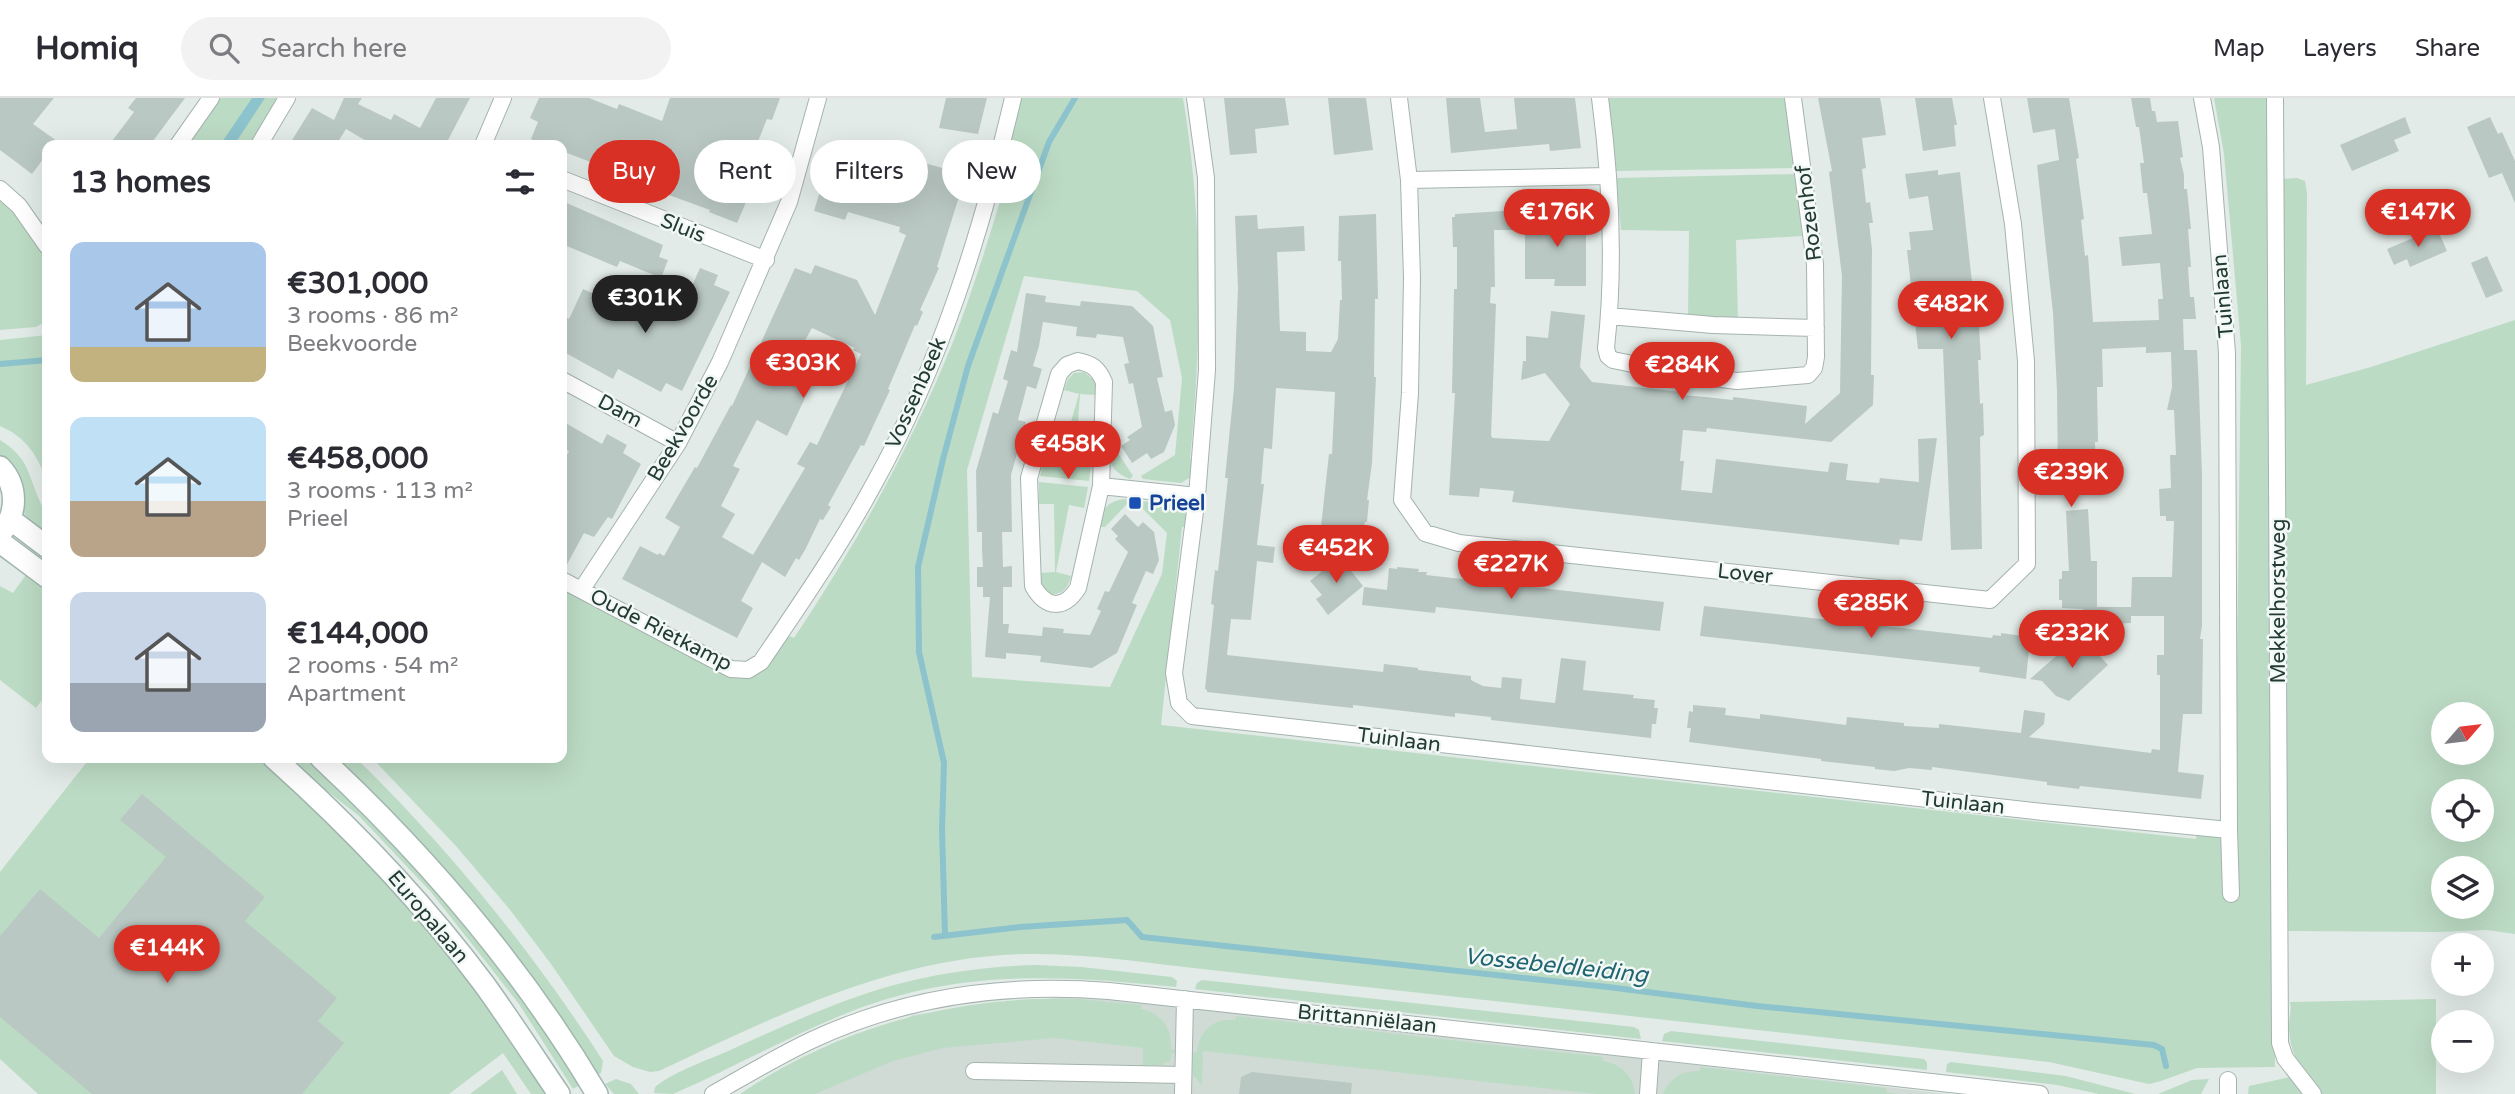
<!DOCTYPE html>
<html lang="en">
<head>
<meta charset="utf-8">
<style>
	body { margin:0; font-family:"Varela Round",sans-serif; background:#f2f2f3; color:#2b2b33; height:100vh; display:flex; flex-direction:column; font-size:26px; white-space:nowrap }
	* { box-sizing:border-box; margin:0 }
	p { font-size:23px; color:#7c7c81 }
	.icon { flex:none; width:38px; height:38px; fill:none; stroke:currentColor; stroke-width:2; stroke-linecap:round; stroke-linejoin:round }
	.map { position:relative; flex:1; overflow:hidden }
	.details { position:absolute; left:42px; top:42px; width:525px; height:623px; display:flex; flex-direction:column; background:#fff; border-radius:14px; box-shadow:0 7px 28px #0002 }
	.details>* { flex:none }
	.guide { position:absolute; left:588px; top:42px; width:665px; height:63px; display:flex; gap:14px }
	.needle { width:46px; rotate:62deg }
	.fabs { position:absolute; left:2431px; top:604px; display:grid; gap:14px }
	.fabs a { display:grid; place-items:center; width:63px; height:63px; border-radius:50%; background:#fff; box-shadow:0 7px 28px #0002; font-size:35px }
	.price { position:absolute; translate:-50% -60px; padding:0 16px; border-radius:24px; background:#d93025; color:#fff; font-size:23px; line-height:46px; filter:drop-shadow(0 2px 4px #0008) }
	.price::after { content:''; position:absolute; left:50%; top:42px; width:21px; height:16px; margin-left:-10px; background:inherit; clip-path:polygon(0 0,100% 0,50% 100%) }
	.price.active { background:#222; color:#fff }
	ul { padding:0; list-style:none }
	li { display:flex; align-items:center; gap:21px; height:175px; padding:0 28px }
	li span { display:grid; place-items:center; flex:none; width:196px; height:140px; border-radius:14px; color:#555 }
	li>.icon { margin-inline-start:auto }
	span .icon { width:84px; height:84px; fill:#fffc; stroke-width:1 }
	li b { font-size:30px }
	h2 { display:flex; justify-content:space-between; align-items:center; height:84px; padding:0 28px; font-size:30px }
	.pill { padding:0 24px; border-radius:32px; background:#fff; box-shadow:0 7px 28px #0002; font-size:24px; line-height:63px }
	.pill.active { background:#d93025; color:#fff }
	header { display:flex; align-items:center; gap:42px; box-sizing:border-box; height:98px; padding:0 35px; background:#fff; border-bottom:2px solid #e1e1e2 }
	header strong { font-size:33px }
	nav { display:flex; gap:38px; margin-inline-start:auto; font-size:24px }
	.search { width:490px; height:63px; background:#f2f2f3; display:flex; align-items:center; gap:18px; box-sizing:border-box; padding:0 24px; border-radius:38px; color:#7c7c81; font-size:26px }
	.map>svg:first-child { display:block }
	.built { fill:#d0dbd6 }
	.green { fill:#bcdbc4; fill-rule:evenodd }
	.water { fill:#8dc3cc }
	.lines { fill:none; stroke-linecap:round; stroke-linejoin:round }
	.stream { stroke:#8dc3cc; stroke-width:6 }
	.building { fill:#bac8c3; fill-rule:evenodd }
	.street-casing { stroke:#a5b3ae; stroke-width:18 }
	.secondary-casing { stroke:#a1b6ae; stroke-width:24 }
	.street { stroke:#fff; stroke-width:16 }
	.secondary { stroke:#fff; stroke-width:21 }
	.transit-dot { fill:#1a4fb4; stroke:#f2f8f5; stroke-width:2.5 }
	.labels { text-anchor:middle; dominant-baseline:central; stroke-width:5; stroke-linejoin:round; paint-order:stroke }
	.street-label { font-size:21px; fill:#233b34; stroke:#f2f8f5 }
	.transit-label { font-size:21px; font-weight:bold; fill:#164399; stroke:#f2f8f5; text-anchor:start }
	.water-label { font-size:23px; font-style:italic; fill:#216572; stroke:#f2f8f5 }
</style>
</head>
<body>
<header>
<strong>Homiq</strong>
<div class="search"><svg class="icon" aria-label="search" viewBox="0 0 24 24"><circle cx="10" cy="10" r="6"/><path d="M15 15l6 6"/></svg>Search here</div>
<nav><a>Map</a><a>Layers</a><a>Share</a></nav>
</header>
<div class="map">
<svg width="2515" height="996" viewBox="0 0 2515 996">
	<rect width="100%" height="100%" fill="#e2ebe7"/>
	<path class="built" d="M1085 896 1947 996H771L913 917Z"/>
	<path class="green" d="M220 0H279L249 47H186Z
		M1020 0H1183C1203 119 1202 242 1190 361L1195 362 1192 378 1181 385 1143 381 1141 378 1175 357 1182 280 1170 222 1137 193 1024 178 967 372 972 579 1110 589 1162 476 1167 435 1137 405 1139 403C1159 405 1190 402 1188 429H1182L1161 627 2196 741 2197 735 2225 740 2232 797 2239 801 2235 727 2241 247 2224 56 2214 0H2268L2270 79 2275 969 2197 970 2161 983 2149 986 2049 964 1211 872C1153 866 1094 856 1036 856 901 855 778 917 659 973L650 974 633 969 614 958 551 866 511 813 456 748 372 660H562V490L757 575 765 571 787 537 794 540C856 447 911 348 953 244 973 192 989 140 1005 87L999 85ZM1665 896H1666L1892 921 1757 908Z
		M1608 0H1784L1796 70 1616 73Z
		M1796 76 1802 138 1736 142 1738 222 1688 219 1689 133 1621 132 1616 80Z
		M2297 80 2305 83 2307 96 2306 287 2371 269 2515 222V836L2487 832 2438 834 2288 833 2282 469 2281 81ZM2443 616H2482V654H2443ZM2443 693H2482V732H2443ZM2443 770H2482V808H2443Z
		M0 97 15 114 47 162V223L36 229 0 232Z
		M47 237V385C39 359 26 339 0 328V242Z
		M1084 274 1095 283V297L1080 296 1075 364 1091 366 1089 383 1040 378 1045 358 1060 362 1079 296 1064 292 1068 281 1074 275Z
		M0 342C30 360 28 378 41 406 44 413 49 420 47 427 46 431 43 433 41 437L25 417 5 363 0 358Z
		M1112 346 1133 378 1130 381C1114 375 1108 366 1109 349Z
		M1039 384 1088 389 1084 410 1069 407 1056 474 1071 478C1068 491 1061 499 1046 495L1040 484V475L1055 474 1054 406H1039Z
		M1127 401 1128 405 1105 429H1099C1101 411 1108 402 1127 401Z
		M28 474 47 487V599L45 598 36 610 0 582V488L13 495Z
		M90 660H266L430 827 552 996H531L503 955 449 996H38L0 961V774Z
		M285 660H312L463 820 583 985 573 991 519 906 431 794 359 718Z
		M330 660H356C450 752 532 853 603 963L601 975 594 979Z
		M1037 867 1081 869 1172 879 1177 883 1176 889C1062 877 961 871 852 913 791 937 733 970 673 996L654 995C655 990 654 989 659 986 675 974 707 962 726 954 786 927 846 898 910 883 952 873 994 868 1037 867Z
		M1202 882 1634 929 1639 932 1641 941 1195 891 1197 885Z
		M1033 901H1079L1141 907V911C1162 915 1172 931 1171 951L1175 952V955H1172L1170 964H1164V967H1143V950L1054 940 943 950 893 963 815 996H740C828 936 927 906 1033 901Z
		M2436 901V996H2322C2303 975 2288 955 2289 926 2289 918 2292 913 2290 904Z
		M1236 918 1603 959V963C1621 966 1633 977 1635 996H1596L1203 953 1202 987 1193 977V954H1197C1199 933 1214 920 1235 922Z
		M1671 933 1924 961 1927 964V972L1662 943 1664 936Z
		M1951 964 2066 978 2135 996H2099L2057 987 1946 974 1947 966Z
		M1700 969 1886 990V994L1897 996H1663C1669 980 1682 972 1700 973Z
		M502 972 517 996H470Z
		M2290 979 2303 996H2248L2249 988Z
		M616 981 631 986 639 996H614L605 986Z
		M2209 981 2201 996H2158L2192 982Z"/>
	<path class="water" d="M252 0H265L234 47H220Z"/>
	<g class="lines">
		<path class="stream" d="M0 266 47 262
			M945 837 942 731 944 665 919 554 918 469 943 361 968 268 1049 44 1075 0
			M934 839 1020 829 1127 822 1142 839 1608 889 1757 908 2154 947 2162 951 2166 968"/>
	</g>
	<path class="building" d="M0 0H54L33 26 57 43 54 47H47V56L32 76 0 52Z
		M136 0H185L150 47H109L134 14 128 10Z
		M344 0H362L358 6 391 22 394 16 420 30 436 0H470L447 44 454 47H373L346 31 336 47H289L312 10 334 22Z
		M539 0H589L617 11 619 6 662 23 670 0H780L772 22 767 21 752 58 770 64 753 105 747 102 737 125 709 114 710 112 636 85 637 82 562 53V47H531L533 42 531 41 538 24 530 20Z
		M946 0H987L978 36 939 30Z
		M1224 0H1285L1289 27 1255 31 1257 55 1230 57Z
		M1328 0H1366L1373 52 1334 57Z
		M1446 0H1480L1485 34 1517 31 1514 0H1575L1581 50 1550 53 1549 46 1451 55Z
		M1818 0H1880L1882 10 1886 37 1862 40 1866 70 1862 71 1866 105 1870 104 1873 125H1869L1872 151 1871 277H1874L1873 307 1831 344 1707 330 1706 334 1683 332 1680 363H1684L1681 392 1712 395 1716 361 1828 374 1830 364 1848 366 1846 382 1879 385 1880 380 1919 384 1918 341 1937 340 1922 443 1900 441 1899 447 1512 404 1514 393 1480 390 1479 399 1449 397 1455 295H1452L1454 191H1457V149H1453L1452 119H1455V116L1519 112V132H1494L1495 189H1491L1490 205 1496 206 1491 338 1493 340 1549 343 1570 306 1545 275 1521 282 1523 263H1526V238L1548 240 1551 213 1585 217 1580 269 1592 284 1682 294V297L1706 299 1733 302V299L1807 308 1805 326 1840 295 1842 178 1829 74 1832 73Z
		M1915 0H1952L1957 27H1954L1956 48 1923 53Z
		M2027 0H2069L2079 60 2076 61 2084 121 2081 122 2085 158 2088 157 2093 224 2159 222 2158 201H2163L2160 165 2122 168 2119 139 2152 136 2147 95H2143L2140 65H2144L2139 29H2136L2131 0H2150L2152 13H2155L2157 24 2178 23 2183 59 2180 60 2184 77V91H2187L2191 131H2188L2191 169H2188L2190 199H2194L2196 221H2183L2184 252H2197L2199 291 2202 377V528L2200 541H2203L2202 616H2183L2178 674 2204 677 2201 701 2080 688 2079 691 2047 687V684L1932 669V672L1909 670 1894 673 1875 671V669L1821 663V661L1689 644 1691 630H1687L1689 613 1693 614V607L1726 610 1725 617 1760 621V616L1846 627 1847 619 1904 625V628L1939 630V626L2021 635 2024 612 2045 615 2044 626 2029 639 2151 655 2152 651 2160 652V577H2157V557H2164V518H2131V525L2111 526V536H2083V511L2062 510V502H2059V481H2062V473H2069L2066 413 2088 411 2091 463H2097V509H2131L2132 479H2172L2174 423H2166V418H2160L2159 391 2171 390 2170 357H2176L2174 312H2167L2172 289 2171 254 2146 255V249L2102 251 2103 289H2097L2098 344H2095L2096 390H2080V380L2058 379 2057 293 2053 215 2037 67 2059 62 2055 31 2033 35Z
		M2405 19 2411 35 2394 42 2399 53 2352 73 2340 47Z
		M2490 19 2498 36 2502 34 2515 63V105L2502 75 2489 80 2467 29Z
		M834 47 885 62 887 55 950 72 947 82 963 86 937 169 939 170 920 212 923 214 917 228 915 227 888 291 890 292 869 337 864 348 861 347 828 407 831 409 823 422 820 421 805 452 799 462 796 460 785 479 762 464 741 503 753 510 737 540 622 481 640 448 658 457 659 455 664 458 680 429 665 420 695 369 697 370 731 307 732 308 795 170 811 176 815 167 857 182 875 217 906 137 899 134 900 129 848 114 845 122 814 113ZM812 230 855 250 853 252 861 256 817 347 810 344 797 366 805 370 753 457 722 439 735 416 721 408 740 371 733 368 757 322 787 338 814 281 790 269Z
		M1938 72V77L1960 74 1975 212 1978 211 1981 262H1978L1980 306 1983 305 1984 337 1980 339 1982 451 1951 452 1943 251H1918L1907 152H1911L1909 134 1933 132 1928 98 1909 101 1905 76Z
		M562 103 663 147 659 159 668 162 661 180 620 163 617 169 562 146Z
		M1586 113V188H1554L1555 181H1525V120L1555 119V114Z
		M1376 116 1378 201H1375L1374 279H1376L1372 365 1367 402H1369L1367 424H1365L1363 432 1342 429 1339 458 1318 456 1329 356H1332L1335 294 1276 290 1272 351 1264 350 1261 386H1264L1257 447 1275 449 1273 465 1257 463 1251 522 1231 521 1227 557 1383 574 1384 566 1418 570V572L1471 578V582L1483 588 1501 590 1502 579 1522 581 1520 601 1555 605 1561 560 1586 563 1583 592 1634 597 1633 600 1655 602 1654 610H1658L1656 626H1652L1651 640 1491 622V619L1455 615V619L1353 607V610L1334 608 1207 594V592L1205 591 1214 507 1211 506 1215 472 1218 473 1228 380H1225L1234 290 1238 190 1235 118 1257 117 1258 131 1304 128 1305 153 1277 154 1280 233 1306 234V253L1331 254 1338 241 1340 202H1342L1341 163H1338L1339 118Z
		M2437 130 2447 153 2410 169 2407 161 2394 167 2387 151Z
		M2487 158 2503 193 2486 200 2471 165Z
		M700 170 718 177 714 187 730 194 682 293 666 285 661 294 618 271 613 281 562 253V217L569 221 583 191 634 214 641 200 679 217Z
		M1026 195 1046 198 1045 204 1080 208 1081 203 1132 208 1153 228 1163 279 1157 280 1165 314 1172 312 1175 327 1164 354 1151 361 1147 355 1132 365 1121 348 1130 342 1127 339 1142 329 1133 285 1129 286 1124 266 1129 265 1123 239 1097 236 1096 240 1076 238 1077 229 1043 224 1039 248 1033 268 1042 271 1036 291 1027 288 1018 322 1026 324 1011 377 1012 434H1002L1003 469 1012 468V489H1003V526H1009L1008 535 1042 538 1043 529 1064 531 1063 535 1090 537 1101 513 1097 511 1105 493 1109 494 1128 454 1115 441 1118 438 1111 431 1125 416 1138 429 1143 424 1154 434 1159 462 1153 476 1146 473 1132 505 1137 507 1117 555 1092 570 1040 564 1041 558 1006 555V561L985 559 990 499H983V489H977V469H983L982 451V434H977L976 373 993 314 998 316 1008 283 1003 281 1011 252 1017 254Z
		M562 323 602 346 607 336 627 347 623 355 641 366 612 421 608 419 594 439 584 435 564 472H562V367L569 353 562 350Z
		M1340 459 1363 488 1328 517 1316 501 1322 497 1310 483Z
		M1397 469 1419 471 1418 474H1427L1426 477 1664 504 1660 533 1436 509 1435 515 1362 507 1364 489 1387 492 1389 470 1397 471Z
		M1704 508 1992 540 1993 537 2001 538V535L2023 538 2022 540 2030 541 2026 581 1979 574 1980 569 1700 538Z
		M2080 537 2108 567 2069 603 2056 598 2042 583 2030 581Z
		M142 696 265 799 245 823 337 900 318 923 344 945 302 996H92L0 919V838L40 791 99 840 166 759 120 722Z
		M1252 974 1352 985 1351 996H1239L1241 979Z"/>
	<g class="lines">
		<defs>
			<path id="street" d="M1195 0 1206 80 1207 272 1197 398 1174 575 1179 605 1192 618 2043 714 2229 732 2227 255 2211 49 2202 0
				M1399 0 1409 82 1412 180 1410 295 1402 402 1425 435 1459 445 1990 502 2027 466 2026 263 2013 126 1992 0
				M1600 0C1611 83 1615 167 1606 250L1608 258 1613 262 1676 275 1737 283 1808 277 1814 270 1816 259 1815 166 1793 0
				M2275 0 2280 945 2285 960 2313 996
				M178 47 211 0
				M259 47 287 0
				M483 47 503 0
				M562 81 766 162
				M1409 82 1607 78
				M0 91 19 108 47 148
				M1609 218 1713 227 1816 230
				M1078 263C1092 266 1098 270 1104 284L1101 388 1078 490C1064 512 1046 511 1033 488L1029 380 1059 276 1067 267Z
				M562 282 678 345
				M1101 388 1197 398
				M562 482 731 571 748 572 761 564C801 505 841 447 875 384 941 265 982 132 1013 0
				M582 491 678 345 720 264 789 104 818 0
				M2229 732 2231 796
				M974 973 1183 977
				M2228 982V996
				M713 996C745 978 778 958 812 942 906 898 1006 885 1109 893L2040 996
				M1183 996 1185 901
				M1648 996 1651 953"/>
			<path id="secondary" d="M0 369C18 388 18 416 0 436
				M10 421 47 449
				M0 444 47 479
				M274 660C351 729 422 803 484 886 510 922 534 959 559 996
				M321 660C426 758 524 873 597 996"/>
		</defs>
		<use href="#street" class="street-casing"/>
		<use href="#secondary" class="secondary-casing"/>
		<use href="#street" class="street"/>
		<use href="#secondary" class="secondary"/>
	</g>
	<rect class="transit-dot" x="1128" y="398" width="14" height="14" rx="3.5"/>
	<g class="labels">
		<g class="street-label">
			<text transform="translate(1809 115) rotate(-97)">Rozenhof</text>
			<text transform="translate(683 130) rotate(22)">Sluis</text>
			<text transform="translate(2223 198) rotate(-95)">Tuinlaan</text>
			<text transform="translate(916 295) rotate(-66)">Vossenbeek</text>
			<text transform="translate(620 313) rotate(28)">Dam</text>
			<text transform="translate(683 330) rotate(-60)">Beekvoorde</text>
			<text transform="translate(1745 476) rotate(6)">Lover</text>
			<text transform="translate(2278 503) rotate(-90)">Mekkelhorstweg</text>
			<text transform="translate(661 532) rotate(27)">Oude Rietkamp</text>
			<text transform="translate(1399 642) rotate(7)">Tuinlaan</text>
			<text transform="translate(1963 705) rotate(6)">Tuinlaan</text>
			<text transform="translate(428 819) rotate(50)">Europalaan</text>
			<text transform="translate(1367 921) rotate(6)">Brittanniëlaan</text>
		</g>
		<g class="transit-label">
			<text x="1149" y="405">Prieel</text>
		</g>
		<g class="water-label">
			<text transform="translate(1556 868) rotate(6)">Vossebeldleiding</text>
		</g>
	</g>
</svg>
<div class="fabs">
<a><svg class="needle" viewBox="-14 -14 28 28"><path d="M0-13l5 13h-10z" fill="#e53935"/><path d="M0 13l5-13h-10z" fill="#7c7c81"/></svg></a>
<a><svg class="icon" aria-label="locate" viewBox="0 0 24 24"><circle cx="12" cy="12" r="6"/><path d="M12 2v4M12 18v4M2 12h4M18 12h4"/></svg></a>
<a><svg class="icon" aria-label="layers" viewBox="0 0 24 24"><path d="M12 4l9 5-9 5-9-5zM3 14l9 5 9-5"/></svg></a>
<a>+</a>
<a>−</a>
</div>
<b class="price" style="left:1557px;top:151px">€176K</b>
<b class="price" style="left:2418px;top:151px">€147K</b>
<b class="price active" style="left:645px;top:237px">€301K</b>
<b class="price" style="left:1951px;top:243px">€482K</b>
<b class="price" style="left:803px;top:302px">€303K</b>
<b class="price" style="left:1682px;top:304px">€284K</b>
<b class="price" style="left:1068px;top:383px">€458K</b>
<b class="price" style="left:2071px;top:411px">€239K</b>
<b class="price" style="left:1336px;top:487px">€452K</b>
<b class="price" style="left:1511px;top:503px">€227K</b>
<b class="price" style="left:1871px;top:542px">€285K</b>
<b class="price" style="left:2072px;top:572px">€232K</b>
<b class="price" style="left:167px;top:887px">€144K</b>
<div class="guide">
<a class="pill active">Buy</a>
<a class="pill">Rent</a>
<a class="pill">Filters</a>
<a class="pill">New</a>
</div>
<section class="details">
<h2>13 homes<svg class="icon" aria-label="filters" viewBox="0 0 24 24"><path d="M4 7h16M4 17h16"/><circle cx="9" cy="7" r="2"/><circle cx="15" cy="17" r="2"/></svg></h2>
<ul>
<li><span style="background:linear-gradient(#a9c7e8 75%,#c2b280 0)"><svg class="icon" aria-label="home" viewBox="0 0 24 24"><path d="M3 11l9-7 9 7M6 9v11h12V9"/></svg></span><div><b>€301,000</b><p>3 rooms · 86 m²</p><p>Beekvoorde</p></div></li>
<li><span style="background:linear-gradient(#bfe0f5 60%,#b9a48a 0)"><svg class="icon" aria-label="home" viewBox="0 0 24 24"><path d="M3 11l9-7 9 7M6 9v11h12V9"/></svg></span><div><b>€458,000</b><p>3 rooms · 113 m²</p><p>Prieel</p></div></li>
<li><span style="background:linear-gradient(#c9d6e8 65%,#9aa5b1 0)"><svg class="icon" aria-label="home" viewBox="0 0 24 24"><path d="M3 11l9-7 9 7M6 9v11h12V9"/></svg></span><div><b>€144,000</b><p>2 rooms · 54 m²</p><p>Apartment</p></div></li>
</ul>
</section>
</div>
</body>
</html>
